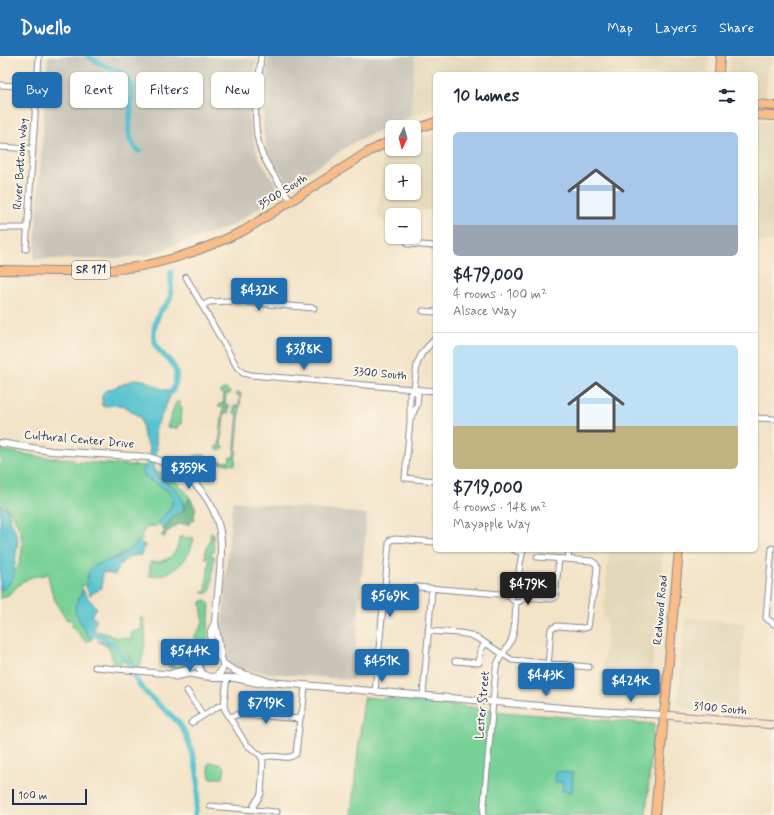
<!DOCTYPE html>
<html lang="en">
<head>
<meta charset="utf-8">
<style>
	body { margin:0; font-family:Mynerve,sans-serif; background:#f2f2f3; color:#1f2937; height:100vh; display:flex; flex-direction:column; font-size:15px; white-space:nowrap }
	* { box-sizing:border-box; margin:0 }
	p { font-size:13px; color:#747a83 }
	.icon { flex:none; width:22px; height:22px; fill:none; stroke:currentColor; stroke-width:2; stroke-linecap:round; stroke-linejoin:round }
	.map { position:relative; flex:1; overflow:hidden }
	.sheet { position:absolute; left:433px; top:16px; width:325px; height:480px; display:flex; flex-direction:column; background:#fff; border-radius:6px; box-shadow:0 1px 3px #0004 }
	.sheet>* { flex:none }
	.top-card { position:absolute; left:12px; top:16px; width:361px; height:36px; display:flex; gap:8px }
	.needle { width:26px; rotate:185deg }
	.tools { position:absolute; left:385px; top:64px; display:grid; gap:8px }
	.tools a { display:grid; place-items:center; width:36px; height:36px; border-radius:6px; background:#fff; box-shadow:0 1px 3px #0004; font-size:20px }
	.scale { position:absolute; left:12px; bottom:10px; width:75px; box-sizing:border-box; padding-left:4px; border:2px solid #1b2f5e; border-top:0; font-size:11px; line-height:14px; white-space:nowrap; color:#1b2f5e; -webkit-text-stroke:3px #fcf5e5; paint-order:stroke }
	.price { position:absolute; translate:-50% -34px; padding:0 9px; border-radius:4px; background:#1f6fb2; color:#fff; font-size:13px; line-height:26px; filter:drop-shadow(0 1px 2px #0008) }
	.price::after { content:''; position:absolute; left:50%; top:24px; width:12px; height:9px; margin-left:-6px; background:inherit; clip-path:polygon(0 0,100% 0,50% 100%) }
	.price.current { background:#222; color:#fff }
	ul { padding:0; list-style:none }
	li { display:grid; align-content:center; gap:8px; height:212px; padding:0 20px }
	li+li { border-top:1px solid #e0e1e3 }
	li span { display:grid; place-items:center; height:124px; border-radius:6px; color:#555 }
	li>.icon { margin-inline-start:auto }
	span .icon { width:72px; height:72px; fill:#fffc; stroke-width:1 }
	li b { font-size:17px }
	h2 { display:flex; justify-content:space-between; align-items:center; height:48px; padding:0 20px; font-size:17px }
	.pill { padding:0 14px; border-radius:6px; background:#fff; box-shadow:0 1px 3px #0004; font-size:14px; line-height:36px }
	.pill.current { background:#1f6fb2; color:#fff }
	header { display:flex; align-items:center; gap:24px; box-sizing:border-box; height:56px; padding:0 20px; background:#1f6fb2; color:#fff }
	header strong { font-size:19px }
	nav { display:flex; gap:22px; margin-inline-start:auto; font-size:14px }
	.map>svg:first-child { display:block }
	.built { fill:#e2d7b8; fill-rule:evenodd }
	.industrial { fill:#c8c4b8 }
	.green { fill:#78d197; stroke:#4a807a }
	.forest { fill:#62b380; stroke:#3e716f }
	.water { fill:#56c3cf; stroke:#387996 }
	.lines { fill:none; stroke-linecap:round; stroke-linejoin:round }
	.canal { stroke:#56c3cf; stroke-width:5.5 }
	.minor-casing { stroke:#878992; stroke-width:7 }
	.tertiary-casing { stroke:#878992; stroke-width:8 }
	.secondary-casing { stroke:#878992; stroke-width:9 }
	.primary-casing { stroke:#878992; stroke-width:10 }
	.minor { stroke:#fff; stroke-width:5 }
	.tertiary { stroke:#fff; stroke-width:6 }
	.secondary { stroke:#fce5d0; stroke-width:7 }
	.primary { stroke:#f8bd89; stroke-width:8 }
	.labels { text-anchor:middle; dominant-baseline:central; stroke-width:4; stroke-linejoin:round; paint-order:stroke }
	.shield { fill:#fcf5e5; stroke:#5e6a86; stroke-width:1 }
	.shield-label { font-size:11px; font-weight:bold; fill:#1b2f5e }
	.street-label { font-size:12px; fill:#1b2f5e; stroke:#fcf5e5 }
</style>
</head>
<body>
<header>
<strong>Dwello</strong>
<nav><a>Map</a><a>Layers</a><a>Share</a></nav>
</header>
<div class="map">
<svg width="774" height="759" viewBox="0 0 774 759">
	<rect width="100%" height="100%" fill="#fcf5e5"/>
	<filter id="ink" filterUnits="userSpaceOnUse"><feTurbulence type="fractalNoise" baseFrequency=".025" numOctaves="2"/><feDisplacementMap in="SourceGraphic" scale="8" xChannelSelector="R" yChannelSelector="G"/><feConvolveMatrix kernelMatrix="1 2 1 2 8 2 1 2 1" color-interpolation-filters="sRGB"/></filter>
	<filter id="wash" filterUnits="userSpaceOnUse"><feTurbulence type="fractalNoise" baseFrequency=".012" numOctaves="4" result="noise"/><feDisplacementMap in="SourceGraphic" scale="16" xChannelSelector="R" yChannelSelector="G"/><feGaussianBlur stdDeviation="0.9" result="paint"/><feColorMatrix in="noise" values="0 0 0 0 0 0 0 0 0 0 0 0 0 0 0 0 0 1.4 0 .05"/><feComposite in="paint" operator="in"/></filter>
	<g filter="url(#wash)">
		<rect width="100%" height="100%" fill="#f3e3c7"/>
		<path class="built" d="M415 0H710L708 18H435V52L410 61Z
			M730 0H774V9H768L766 43 756 42V18H728Z
			M756 64 774 66V186L756 185Z
			M435 77V155L406 153 405 159H392V167H386L379 162 377 158 384 99 396 93H414V85ZM392 115H414V137H392Z
			M609 494H663L650 634 649 639 645 642 636 644 601 640 607 563 626 564 603 562Z
			M685 561 745 567 736 658 686 653 678 648Z"/>
		<path class="industrial" d="M48 0H197L256 4 249 66 258 100 282 139 264 149 231 170 144 200 104 203H34Z
			M268 0H415L410 61 354 86 289 129 266 92 263 74Z
			M232 445 367 458 353 624 259 616 238 612 231 608 224 596 221 580Z"/>
		<path class="green" d="M222 333H227L230 336V338H226L225 348 229 349V352L218 351 219 348H223L224 338 220 337Z
			M236 337H241L235 409 199 405 196 407 192 412 187 408C192 400 196 398 206 399L207 404 229 406 230 401H234L238 358 234 357V350H239L240 340 236 339Z
			M176 346H180V350L182 351 181 368H178V372L167 371Z
			M223 353 229 354 228 357H224L221 390 225 391 219 394 215 391 219 390Z
			M0 394 41 401 73 403 74 406 146 410V422L167 434 173 443 171 451 157 469 155 471 154 470C147 470 144 474 141 480L143 482 131 493 108 505 88 518 87 529 86 531 85 529 81 530 83 534 75 551 89 581 92 583 86 586 72 570 73 564H67C56 549 50 536 48 517L44 519 32 521 23 525 11 537 0 543V528C7 523 13 518 18 511 20 507 20 503 21 499 26 477 14 459 0 444Z
			M153 413C167 420 182 427 190 442L188 446 184 449C182 441 176 433 169 428 161 422 157 423 153 413Z
			M211 477H213L214 496H211L210 499 214 500 211 534 208 537H203L202 536H206L209 503 205 502C205 494 210 486 211 477Z
			M179 481 194 482C190 505 172 521 149 520L150 506C166 508 179 498 179 481Z
			M206 544 210 549 207 583V586H205L195 583 193 581C207 567 202 563 201 547L202 545Z
			M143 561C148 577 144 596 140 611L133 610C128 593 112 585 97 577L98 575 115 581 131 583V575L142 574 140 562Z
			M97 585C107 587 122 594 125 605L117 609C110 605 113 598 108 592 105 588 100 587 97 585Z
			M194 585 205 589 197 599 192 609 190 611 181 614 170 612 168 610 169 605 171 606V610L181 611 182 607H186L188 589 185 588 189 587 192 588Z
			M364 641 482 652 503 656 654 668 646 759H351Z
			M212 706 222 709 225 712 223 722H210L208 708Z"/>
		<path class="forest" d="M190 442 196 453 194 459 195 463 190 468H179L167 476 164 482 161 479 164 477V474L174 459 184 455V449L188 446Z"/>
		<path class="water" d="M136 323C150 324 149 328 160 332 164 334 168 333 172 336L155 374 157 393 153 413 156 420 177 434 182 443 184 455 174 459 164 474 158 467 171 451 173 443 167 434 146 422 141 414 146 410 150 393 144 381 141 362 123 349 102 350V339L105 335Z
			M0 448 7 453 18 483 13 523 5 532 0 534Z
			M140 484 146 491H142V499C128 499 119 506 115 519L102 516V532L90 539 86 531C89 526 86 518 91 513 96 506 106 506 114 503 124 498 132 492 140 484Z
			M83 534 88 542 97 552 91 560 97 564 93 572 96 574 92 583 89 582 76 558 75 551Z
			M556 715 573 717 572 736 562 735 563 726H555Z"/>
		<g class="lines">
			<path class="canal" d="M88 0C94 4 100 8 107 11 113 13 121 15 126 20 143 35 116 80 139 95
				M171 216C171 225 172 234 170 243 168 249 161 252 159 258 156 263 153 276 154 282 157 305 187 302 172 336
				M89 574C95 580 102 581 109 586 118 592 123 599 129 608
				M134 620C144 639 162 650 177 665 188 676 199 715 198 731 198 741 196 750 195 759"/>
		</g>
	</g>
	<g filter="url(#ink)">
		<g class="lines">
			<defs>
				<path id="minor" d="M261 0C259 30 250 65 261 95 268 113 281 129 291 145
					M0 29 37 31
					M0 91 32 93
					M0 172H27
					M408 188 435 190
					M26 193 39 0
					M186 221 237 311 243 317 251 319 435 335
					M202 250 209 246 230 245 314 252
					M423 255 435 256
					M414 333 410 339V365L405 422 435 425
					M411 362 417 349 418 339 414 333 417 308 422 297 435 283
					M756 362 774 363
					M772 492 766 562 774 568
					M514 494 522 497
					M537 501 592 505 596 508 597 511 595 532 592 542 588 571 584 572 557 570 551 573 546 635
					M568 503 569 494
					M417 531 511 539
					M511 540a6 6 0 1 1 12 0a6 6 0 1 1-12 0Z
					M517 534 520 508 523 494
					M523 541 551 543 555 541 559 503
					M428 575 460 577 470 579 479 583 512 604 589 611
					M455 605 479 607 481 594 485 587
					M95 611 169 618 175 621 189 618 206 621
					M169 618C182 612 186 618 198 607
					M227 621 224 648 225 654 246 688 260 699 263 705 261 738 254 749 253 754
					M187 635 203 659
					M375 635 389 487 390 484 396 483 435 486
					M423 639 432 533
					M229 661 241 658 300 663
					M191 667 217 651 224 648
					M262 702C273 696 287 706 296 698L300 663 303 652 305 629
					M210 750 277 756
					M483 759 496 612C498 602 505 596 510 587 516 575 515 559 516 546"/>
				<path id="tertiary" d="M0 387 51 395 148 401C188 411 219 445 221 486 222 512 217 540 215 566L211 575V586L204 599
					M215 566 221 602
					M199 609a12 12 0 1 1 24 0a12 12 0 1 1-24 0Z
					M223 607C238 620 251 618 269 626
					M212 622H235L258 627 269 626 597 655 664 659"/>
				<path id="secondary" d="M664 659 774 669"/>
				<path id="primary" d="M719 18 720 0
					M756 48 774 50
					M756 59 774 60
					M414 74 435 66
					M0 214C45 214 91 218 135 211 174 205 210 191 245 174L368 96 392 84
					M655 759 679 494"/>
			</defs>
			<use href="#minor" class="minor-casing"/>
			<use href="#tertiary" class="tertiary-casing"/>
			<use href="#secondary" class="secondary-casing"/>
			<use href="#primary" class="primary-casing"/>
			<use href="#minor" class="minor"/>
			<use href="#tertiary" class="tertiary"/>
			<use href="#secondary" class="secondary"/>
			<use href="#primary" class="primary"/>
		</g>
	</g>
	<g class="labels">
		<rect class="shield" x="72" y="205" width="38" height="18" rx="3"/>
		<g class="shield-label">
			<text x="91" y="214">SR 171</text>
		</g>
		<g class="street-label">
			<text transform="translate(21 108) rotate(-86)">River Bottom Way</text>
			<text transform="translate(283 136) rotate(-32)">3500 South</text>
			<text transform="translate(380 318) rotate(5)">3300 South</text>
			<text transform="translate(79 384) rotate(5)">Cultural Center Drive</text>
			<text transform="translate(661 554) rotate(-85)">Redwood Road</text>
			<text transform="translate(483 649) rotate(-85)">Lester Street</text>
			<text transform="translate(720 653) rotate(5)">3100 South</text>
		</g>
	</g>
</svg>
<div class="tools">
<a><svg class="needle" viewBox="-14 -14 28 28"><path d="M0-13l5 13h-10z" fill="#e53935"/><path d="M0 13l5-13h-10z" fill="#747a83"/></svg></a>
<a>+</a>
<a>−</a>
</div>
<div class="scale">100 m</div>
<b class="price" style="left:259px;top:256px">$432K</b>
<b class="price" style="left:304px;top:315px">$388K</b>
<b class="price" style="left:189px;top:434px">$359K</b>
<b class="price current" style="left:528px;top:550px">$479K</b>
<b class="price" style="left:390px;top:562px">$569K</b>
<b class="price" style="left:190px;top:617px">$544K</b>
<b class="price" style="left:382px;top:627px">$451K</b>
<b class="price" style="left:546px;top:641px">$443K</b>
<b class="price" style="left:631px;top:647px">$424K</b>
<b class="price" style="left:266px;top:669px">$719K</b>
<div class="top-card">
<a class="pill current">Buy</a>
<a class="pill">Rent</a>
<a class="pill">Filters</a>
<a class="pill">New</a>
</div>
<section class="sheet">
<h2>10 homes<svg class="icon" aria-label="filters" viewBox="0 0 24 24"><path d="M4 7h16M4 17h16"/><circle cx="9" cy="7" r="2"/><circle cx="15" cy="17" r="2"/></svg></h2>
<ul>
<li><span style="background:linear-gradient(#a9c7e8 75%,#9aa5b1 0)"><svg class="icon" aria-label="home" viewBox="0 0 24 24"><path d="M3 11l9-7 9 7M6 9v11h12V9"/></svg></span><div><b>$479,000</b><p>4 rooms · 100 m²</p><p>Alsace Way</p></div></li>
<li><span style="background:linear-gradient(#bfe0f5 65%,#c2b280 0)"><svg class="icon" aria-label="home" viewBox="0 0 24 24"><path d="M3 11l9-7 9 7M6 9v11h12V9"/></svg></span><div><b>$719,000</b><p>4 rooms · 148 m²</p><p>Mayapple Way</p></div></li>
</ul>
</section>
</div>
</body>
</html>
